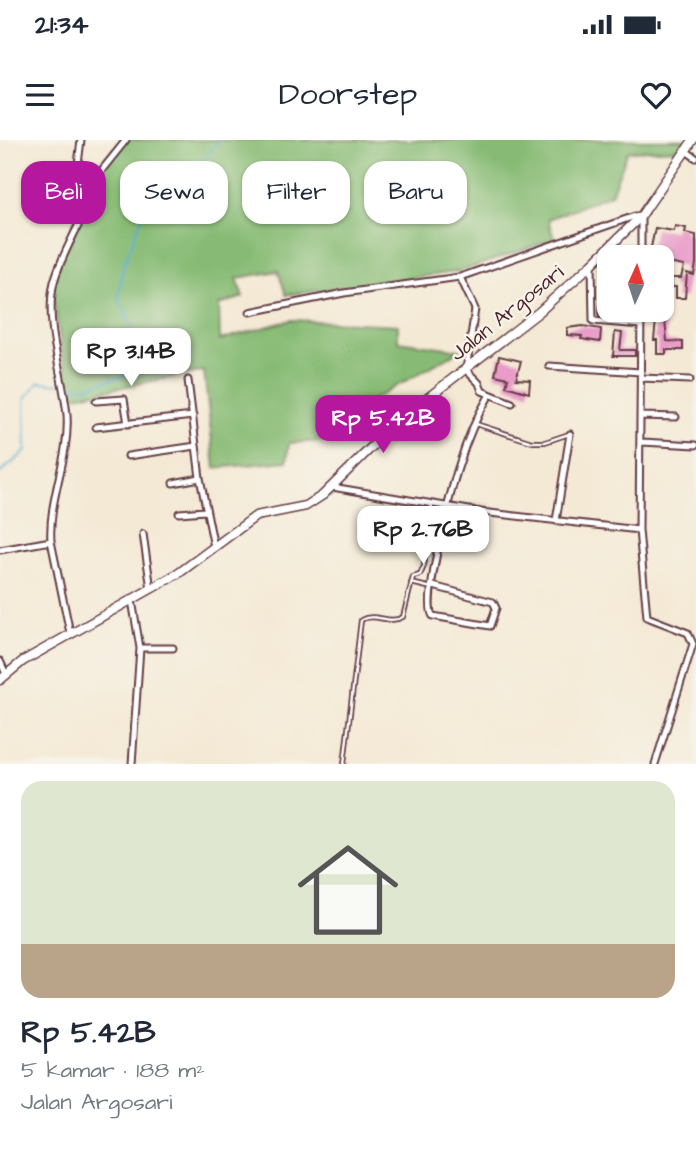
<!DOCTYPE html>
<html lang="id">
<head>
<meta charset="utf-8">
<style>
	body { margin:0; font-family:"Architects Daughter",sans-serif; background:#f6f6f7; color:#1f2937; height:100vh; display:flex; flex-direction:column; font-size:26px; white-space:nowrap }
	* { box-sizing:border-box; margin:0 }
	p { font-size:23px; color:#747a83 }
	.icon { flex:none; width:38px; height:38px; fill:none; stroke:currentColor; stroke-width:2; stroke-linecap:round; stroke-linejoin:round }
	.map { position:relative; height:624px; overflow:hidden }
	.panel { display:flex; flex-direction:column; background:#fff; flex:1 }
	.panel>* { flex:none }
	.banner { position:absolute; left:21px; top:21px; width:654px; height:63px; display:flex; gap:14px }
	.needle { width:46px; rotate:3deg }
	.controls { position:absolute; left:597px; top:105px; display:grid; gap:14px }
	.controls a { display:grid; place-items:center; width:77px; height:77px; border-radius:14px; background:#fff; box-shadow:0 2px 5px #0004; font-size:35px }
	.price { position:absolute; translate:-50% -60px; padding:0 16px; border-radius:14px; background:#fff; color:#222; font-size:23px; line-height:46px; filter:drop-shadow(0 2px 4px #0008) }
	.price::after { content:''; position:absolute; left:50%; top:42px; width:21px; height:16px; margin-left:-10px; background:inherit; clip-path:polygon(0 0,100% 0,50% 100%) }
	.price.active { background:#b5179e; color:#fff }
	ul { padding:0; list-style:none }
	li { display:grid; align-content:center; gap:14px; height:371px; padding:0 21px }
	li+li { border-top:2px solid #e0e1e3 }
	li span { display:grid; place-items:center; height:217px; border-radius:21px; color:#555 }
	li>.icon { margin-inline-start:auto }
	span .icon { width:126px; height:126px; fill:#fffc; stroke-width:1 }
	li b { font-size:30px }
	.pill { padding:0 24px; border-radius:21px; background:#fff; box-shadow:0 2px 5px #0004; font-size:24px; line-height:63px }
	.pill.active { background:#b5179e; color:#fff }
	.status { display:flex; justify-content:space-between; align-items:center; height:49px; padding:0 35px; background:#fff; direction:ltr }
	.status svg { height:19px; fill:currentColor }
	header { display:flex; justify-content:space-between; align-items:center; height:91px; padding:0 21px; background:#fff; font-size:32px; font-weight:600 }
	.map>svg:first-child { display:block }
	.forest { fill:#87bb75; stroke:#686d50; stroke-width:2 }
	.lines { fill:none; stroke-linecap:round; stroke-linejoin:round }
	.stream { stroke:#54afd2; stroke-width:2 }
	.building { fill:#e99bc9 }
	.lane-casing { stroke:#643d44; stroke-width:6 }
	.street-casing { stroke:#643d44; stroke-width:9 }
	.secondary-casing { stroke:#643d44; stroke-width:11 }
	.lane { stroke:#fff; stroke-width:2.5 }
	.street { stroke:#fff; stroke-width:5 }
	.secondary { stroke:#fff; stroke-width:8 }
	.labels { text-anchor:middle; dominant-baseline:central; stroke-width:5; stroke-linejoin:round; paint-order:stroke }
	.street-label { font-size:21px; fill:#4a1f2b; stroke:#f7f3e8 }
</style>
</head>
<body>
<div class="status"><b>21:34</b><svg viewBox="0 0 49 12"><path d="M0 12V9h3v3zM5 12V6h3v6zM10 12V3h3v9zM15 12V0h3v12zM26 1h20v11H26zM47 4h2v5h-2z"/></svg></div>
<header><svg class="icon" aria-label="menu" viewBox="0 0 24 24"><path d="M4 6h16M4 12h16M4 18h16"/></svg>Doorstep<svg class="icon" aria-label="heart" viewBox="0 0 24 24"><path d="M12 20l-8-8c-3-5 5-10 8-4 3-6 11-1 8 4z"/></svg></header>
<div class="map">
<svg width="696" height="624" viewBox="0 0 696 624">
	<rect width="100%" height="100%" fill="#f7f3e8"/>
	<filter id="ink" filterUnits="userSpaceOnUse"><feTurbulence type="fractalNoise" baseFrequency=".0143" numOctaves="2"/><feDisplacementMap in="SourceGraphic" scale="14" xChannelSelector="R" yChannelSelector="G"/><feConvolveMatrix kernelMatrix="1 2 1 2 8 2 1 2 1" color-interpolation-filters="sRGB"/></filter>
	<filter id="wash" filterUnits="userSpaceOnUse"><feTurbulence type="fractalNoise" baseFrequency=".00686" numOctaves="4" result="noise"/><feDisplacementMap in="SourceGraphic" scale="28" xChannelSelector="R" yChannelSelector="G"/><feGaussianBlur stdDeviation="1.57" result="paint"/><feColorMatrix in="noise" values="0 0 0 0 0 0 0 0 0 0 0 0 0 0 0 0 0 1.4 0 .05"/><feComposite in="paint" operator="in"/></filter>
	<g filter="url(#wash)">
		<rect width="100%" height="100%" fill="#f4e9d5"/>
		<path class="forest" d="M124 0H685L680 9 628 11 611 54 548 79 554 99 462 131 286 155 278 131 237 138 243 157 219 165 220 200 291 180 398 185V201L460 210 367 263 347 300 289 303 287 321 215 328 204 231 70 257 50 139 82 63 88 34Z"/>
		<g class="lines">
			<path class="stream" d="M65 245 85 247 138 232 140 206 118 157 123 127 155 43 169 27 201 23 219 0
				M0 333 26 311 25 259 39 242 59 244"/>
		</g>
		<g id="blocks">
			<path class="building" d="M675 86 686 88 685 93 696 95V124L694 135 687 133 685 158H676V147H672V138H681L684 126 663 122 664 117H649L655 88 674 91Z
				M600 163 609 164V170H626L625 178 599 176Z
				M656 180H665L667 201 683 202V210H666V214H657V200H654Z
				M583 186 601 189 600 202 581 199 582 196 567 195V188Z
				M615 192 622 193 620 210H635V216H613Z
				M499 216 521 221 516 239 530 240 529 253 506 246 508 238 495 235Z"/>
		</g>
	</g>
	<g filter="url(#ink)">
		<use href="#blocks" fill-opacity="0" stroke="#643d44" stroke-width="2"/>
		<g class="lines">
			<defs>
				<path id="lane" d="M476 284 532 302H545L569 294
					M411 443 432 448
					M344 624 361 480C375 472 389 485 403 477L413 437 420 435 424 426 432 364"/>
				<path id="street" d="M686 11 696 18
					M94 40 126 0
					M592 124 593 181 641 185
					M460 137 475 169 466 230 479 243 482 251 512 263
					M250 172 344 153 460 137 635 76H641V117
					M549 226 641 232
					M641 238 690 240
					M188 240 200 338 214 407
					M96 261 124 259 128 284
					M642 276 676 277
					M96 287 193 276
					M642 302 696 305
					M128 316 196 306
					M173 343 200 338
					M332 347 481 372 639 390 641 170
					M179 373 205 371
					M556 381 570 294
					M639 390 647 477 688 493 693 504 655 624
					M143 394 151 449
					M51 401 70 493
					M0 410 51 401C48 359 70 317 67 275 63 233 44 184 54 142 63 108 86 79 94 44V40L78 24 81 0
					M433 446 493 462 496 468 490 486 433 476C421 464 452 345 459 325 466 302 477 276 489 256
					M140 508H173
					M0 521 6 534
					M132 624 140 508 132 460"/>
				<path id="secondary" d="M0 540 23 521 179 433 256 376 306 366 323 355 399 280 539 172 592 124 641 76 693 0"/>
			</defs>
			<use href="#lane" class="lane-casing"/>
			<use href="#street" class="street-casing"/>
			<use href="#secondary" class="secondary-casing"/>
			<use href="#lane" class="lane"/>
			<use href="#street" class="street"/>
			<use href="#secondary" class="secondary"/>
		</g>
	</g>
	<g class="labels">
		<g class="street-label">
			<text transform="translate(507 173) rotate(-39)">Jalan Argosari</text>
		</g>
	</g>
</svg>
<div class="controls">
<a><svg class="needle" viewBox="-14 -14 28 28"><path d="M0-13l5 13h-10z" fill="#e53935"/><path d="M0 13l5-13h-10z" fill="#747a83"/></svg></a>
</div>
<b class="price" style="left:131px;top:248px">Rp 3.14B</b>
<b class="price active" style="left:383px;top:315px">Rp 5.42B</b>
<b class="price" style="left:423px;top:426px">Rp 2.76B</b>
<div class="banner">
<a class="pill active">Beli</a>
<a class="pill">Sewa</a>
<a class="pill">Filter</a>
<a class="pill">Baru</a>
</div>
</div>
<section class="panel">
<ul>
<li><span style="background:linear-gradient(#dfe7d0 75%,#b9a48a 0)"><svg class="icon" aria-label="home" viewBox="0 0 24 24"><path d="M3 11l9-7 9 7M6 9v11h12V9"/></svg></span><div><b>Rp 5.42B</b><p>5 kamar · 188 m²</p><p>Jalan Argosari</p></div></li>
</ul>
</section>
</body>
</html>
